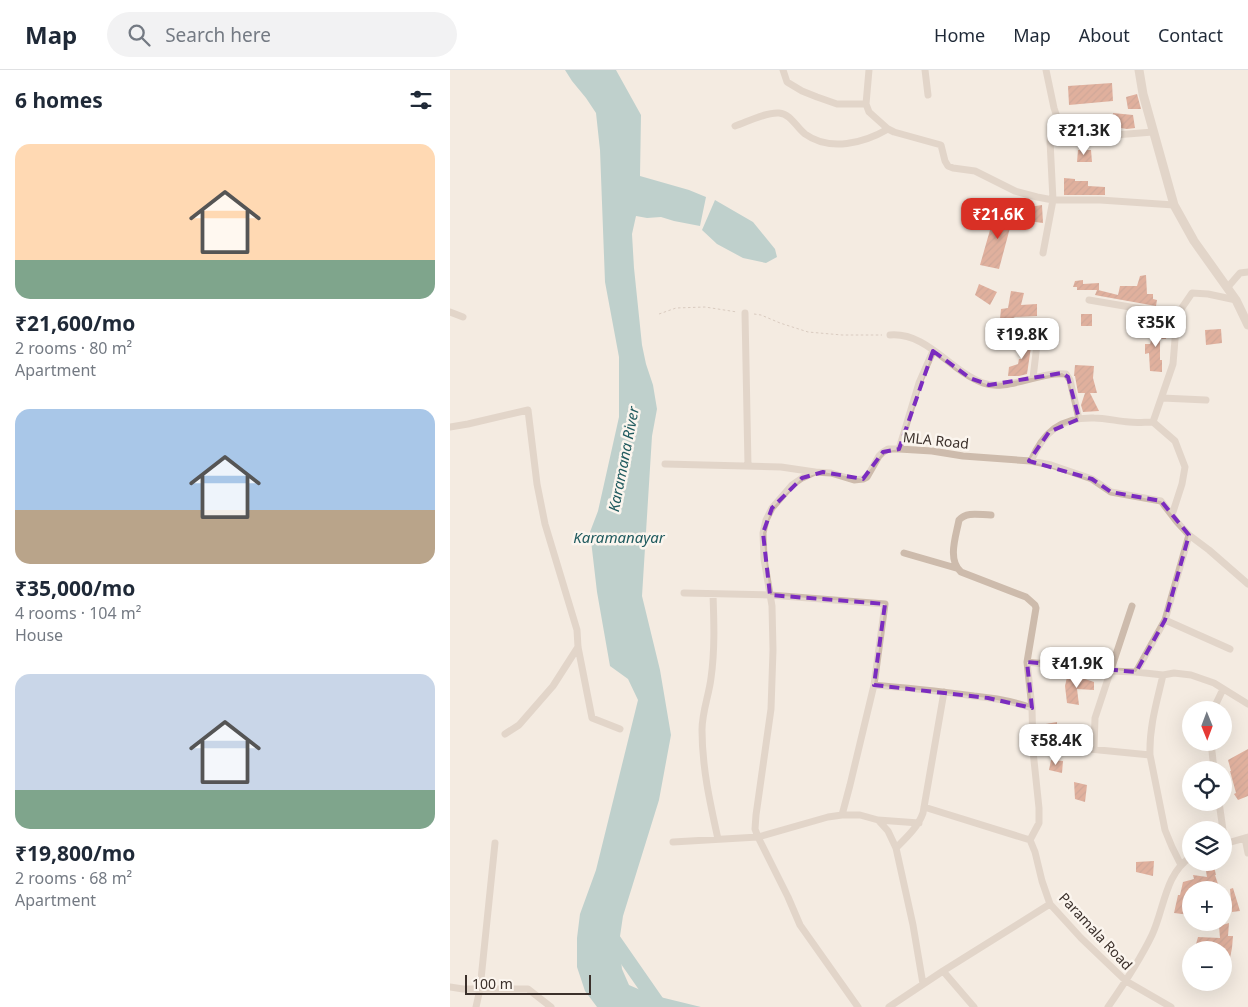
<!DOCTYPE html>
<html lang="en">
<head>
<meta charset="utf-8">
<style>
	body { margin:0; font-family:"Noto Sans",sans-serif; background:#f2f2f3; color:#1f2937; height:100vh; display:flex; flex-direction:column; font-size:19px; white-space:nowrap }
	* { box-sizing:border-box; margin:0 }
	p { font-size:16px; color:#747a83 }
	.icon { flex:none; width:28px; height:28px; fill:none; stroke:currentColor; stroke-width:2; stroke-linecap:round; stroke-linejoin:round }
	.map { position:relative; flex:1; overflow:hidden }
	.sheet { display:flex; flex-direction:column; background:#fff; width:450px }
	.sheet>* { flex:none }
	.needle { width:32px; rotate:179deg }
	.controls { position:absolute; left:732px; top:631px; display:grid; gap:10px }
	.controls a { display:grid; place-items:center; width:50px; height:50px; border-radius:50%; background:#fff; box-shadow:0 5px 20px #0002; font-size:25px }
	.scale { position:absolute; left:15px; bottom:12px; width:126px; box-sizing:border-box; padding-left:5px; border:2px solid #3b302b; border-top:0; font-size:14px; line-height:18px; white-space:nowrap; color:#3b302b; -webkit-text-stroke:4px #fbf5ee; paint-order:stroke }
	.price { position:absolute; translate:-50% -42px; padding:0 11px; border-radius:10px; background:#fff; color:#222; font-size:16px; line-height:32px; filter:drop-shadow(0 1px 2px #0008) }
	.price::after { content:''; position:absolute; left:50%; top:30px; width:15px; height:11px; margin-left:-8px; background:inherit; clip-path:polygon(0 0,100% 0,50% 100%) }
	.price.selected { background:#d93025; color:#fff }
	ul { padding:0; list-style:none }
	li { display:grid; align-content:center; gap:10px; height:265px; padding:0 15px }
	li span { display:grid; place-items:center; height:155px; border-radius:15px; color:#555 }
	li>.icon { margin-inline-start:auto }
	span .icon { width:90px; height:90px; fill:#fffc; stroke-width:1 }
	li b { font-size:21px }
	h2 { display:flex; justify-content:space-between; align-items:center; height:60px; padding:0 15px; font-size:21px }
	header { display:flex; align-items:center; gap:30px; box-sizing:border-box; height:70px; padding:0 25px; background:#fff; border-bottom:1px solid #e0e1e3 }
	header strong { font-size:24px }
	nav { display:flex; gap:28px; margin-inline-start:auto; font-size:18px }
	.search { width:350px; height:45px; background:#f2f2f3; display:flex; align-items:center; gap:12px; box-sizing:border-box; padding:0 18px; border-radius:28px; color:#747a83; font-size:19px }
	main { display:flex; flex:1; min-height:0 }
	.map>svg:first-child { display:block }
	.water { fill:#7fb0b2 }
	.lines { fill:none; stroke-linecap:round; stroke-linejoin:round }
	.river { stroke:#7fb0b2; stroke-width:15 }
	.building { fill:url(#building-hatch) }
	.path { stroke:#b9a596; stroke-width:1; stroke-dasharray:2.5 2.5; stroke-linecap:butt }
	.minor { stroke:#cdbbac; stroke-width:7 }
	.tertiary { stroke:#cdbbac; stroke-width:9 }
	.marked { fill:none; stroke:#7b2cbf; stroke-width:4; stroke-dasharray:10 6; stroke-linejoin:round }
	.labels { text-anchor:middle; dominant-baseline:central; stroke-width:5; stroke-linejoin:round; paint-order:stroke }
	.street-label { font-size:14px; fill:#3b302b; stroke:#fbf5ee }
	.water-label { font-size:15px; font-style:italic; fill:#1f5a5e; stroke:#fbf5ee }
</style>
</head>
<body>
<header>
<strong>Map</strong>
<div class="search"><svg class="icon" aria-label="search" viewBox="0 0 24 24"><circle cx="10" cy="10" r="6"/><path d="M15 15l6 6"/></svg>Search here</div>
<nav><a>Home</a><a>Map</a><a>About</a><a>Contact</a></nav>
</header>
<main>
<section class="sheet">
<h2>6 homes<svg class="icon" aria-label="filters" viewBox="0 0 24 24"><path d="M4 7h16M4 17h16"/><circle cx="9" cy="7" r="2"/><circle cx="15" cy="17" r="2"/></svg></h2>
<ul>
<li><span style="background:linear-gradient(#ffd9b3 75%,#7fa58c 0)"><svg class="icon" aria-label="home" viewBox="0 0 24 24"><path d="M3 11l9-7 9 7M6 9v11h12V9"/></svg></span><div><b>₹21,600/mo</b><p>2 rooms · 80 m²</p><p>Apartment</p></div></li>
<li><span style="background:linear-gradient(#a9c7e8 65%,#b9a48a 0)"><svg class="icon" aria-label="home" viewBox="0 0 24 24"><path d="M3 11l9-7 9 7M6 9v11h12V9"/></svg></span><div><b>₹35,000/mo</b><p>4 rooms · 104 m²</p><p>House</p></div></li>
<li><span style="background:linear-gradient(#c9d6e8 75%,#7fa58c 0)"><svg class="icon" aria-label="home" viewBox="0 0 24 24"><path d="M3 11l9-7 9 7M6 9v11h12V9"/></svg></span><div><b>₹19,800/mo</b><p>2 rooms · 68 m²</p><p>Apartment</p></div></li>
</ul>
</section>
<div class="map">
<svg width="798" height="937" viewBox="0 0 798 937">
	<defs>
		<pattern id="building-hatch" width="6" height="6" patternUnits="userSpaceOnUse" patternTransform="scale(1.25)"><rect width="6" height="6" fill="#c8694b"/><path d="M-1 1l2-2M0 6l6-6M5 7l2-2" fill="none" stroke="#a4573f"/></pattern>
	</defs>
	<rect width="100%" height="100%" fill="#f4ebe1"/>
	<path class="water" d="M115 0H166L191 45 190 106 239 120 256 127 250 156 224 151 211 147 197 148 186 146 182 164 184 198 192 275 196 294 203 315 207 339 202 366 192 526 210 600 221 665 209 730 173 846 169 873 172 899 179 915 202 925 251 937H147L135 921 127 897V868L130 844 146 800 188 630 178 609 160 596 147 522 140 462 148 441 169 347V287L155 212 150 80 146 43 136 28 122 11Z
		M265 130 303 152 325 179 327 187 316 193 293 188 267 174 252 160Z"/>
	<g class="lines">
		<path class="river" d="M160 865 210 937"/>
	</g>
	<path class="building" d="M662 13 663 31 619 35 618 16Z
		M687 24 691 39H678L676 27Z
		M663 43 683 45 685 58 677 59 665 57Z
		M628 80H641L642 92H627Z
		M614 108 625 109V111H638V116L655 117V125H614Z
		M592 135 593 153 578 151 579 137Z
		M548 141 570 148 568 156 561 154 549 199 530 195 542 153H544Z
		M696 205 697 224H703V229L707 230 706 236 650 226 645 225 647 220H627V217H623L625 211 633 210V214L649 213V220H648L668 225 670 216H687L690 206Z
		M529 214 547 222 540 235 525 225Z
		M561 221 574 223 571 235 587 234V246L565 247 562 249 561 252 550 249 551 239 558 238Z
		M631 244H642V256H631Z
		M705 255H718L716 269H710V290H712V302L700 301 699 283 695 284V274H700Z
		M771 259 772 273 756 275 755 260Z
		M581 266V277L577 304 569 306H558L559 297 568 294 569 289H571L570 276H575L572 268Z
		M625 295 644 296 643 308 647 323H640L649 341 633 342 631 335 635 323H628L625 306H624Z
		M617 607 632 610V608L644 612V620L627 619 629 635 617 633 615 616Z
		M607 652V666L593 668 590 655Z
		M798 679V726L788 730 784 724 786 723 780 701H781L778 690Z
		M601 690 613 691 612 703 599 700Z
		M624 712 637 715 635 732 625 729Z
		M704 791 703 806 686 802V792Z
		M759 792H763L766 805H765L770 820H741V832L740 845 724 843 728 825H730L733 812 744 809 743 805 757 807 755 795Z
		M783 818 790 841 782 842 780 819Z
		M779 853 778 866H783L782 878 780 888 774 886V880H769L770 878 746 874 748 867 770 868 769 856Z"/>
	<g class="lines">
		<path class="path" d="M209 244 226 238 255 237 287 242
			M304 244 311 245 330 253 358 262 392 265H432"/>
		<path class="minor" d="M333 0 337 12 352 21 367 27 387 34H416L419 42 438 59 444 62 491 75 495 91 498 96 503 98 525 101 565 121 587 127 603 130H650L724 135
			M475 0 478 25
			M416 34 419 0
			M285 56C297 52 316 42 329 43 341 44 346 57 355 64 380 82 414 73 438 59
			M652 66 703 62
			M593 183 603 130 600 71 614 68 604 38 596 0
			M777 218 790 203 798 202
			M639 230 727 245
			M0 242 13 247
			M295 243 298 396
			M566 252 589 257 583 308
			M440 265C477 262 500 301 533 313 556 322 590 301 616 304L620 310 629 349
			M712 328 756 330
			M703 352 725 371 735 397 732 414 722 445
			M0 357 18 354 78 340 87 414 95 454 127 560 128 577 142 648 170 659
			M449 379 469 313 483 281
			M581 391C593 363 610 347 644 348 655 348 667 351 679 352 687 353 695 352 703 352L723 294 727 245 742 223 758 224 786 230
			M215 394 331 397 365 402
			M541 445C530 445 517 441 509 450 506 466 497 490 511 502L576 527 585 535 586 538 577 592 582 638 583 681 589 738V753L580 770
			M454 483 506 498
			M234 523 320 525 435 534 424 615 400 715 392 745
			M263 524C264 552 265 580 261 608 259 625 252 642 252 660 252 697 260 733 268 769
			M715 550 780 579
			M577 592 660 601 686 602 713 605 724 603 741 605 764 613 798 634
			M686 602 715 550 739 465
			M713 605C707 631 699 657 700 685L715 760 722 777 731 795
			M424 615C457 618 491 621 524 626 544 628 563 631 582 638
			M764 640 765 636 773 619
			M55 664 69 655 103 616 128 577
			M761 672 764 700
			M644 679 645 648 682 536
			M583 681 606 678H629L700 685
			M769 732 773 760
			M474 737 580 770 585 782 592 811 600 834 631 868 676 911 721 937
			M428 750 469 753
			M795 768 798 783
			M223 772 308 767 378 747 392 745H410L428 750 438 761 446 778 463 855 473 914
			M774 774 798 767
			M446 778C457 767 468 757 473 743L494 622
			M493 901 524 937
			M0 917 13 919H78L101 937
			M26 937 30 919 45 773
			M408 937 350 855 338 827 308 767 305 759 306 745 321 639 323 580 322 536 314 489 313 463 316 450 322 438 342 415 352 408 365 402 381 403 404 410 413 409 417 407 429 386 433 382 438 379H449L482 381 513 386 581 391 601 395 642 409 661 422 711 431 727 452 739 465 759 480 798 514
			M439 937 493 901 600 834
			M658 937C674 914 690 890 702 865 714 840 715 803 741 787"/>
		<path class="tertiary" d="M689 0 693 24 724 135 744 171 786 230 798 255"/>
	</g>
	<path d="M0 0H798V937H0ZM483 281 520 308 539 315 612 303 618 307 629 349 599 362 579 391 642 409 661 422 711 431 739 465 715 550 686 602 577 592 582 638 538 628 424 615 435 534 320 525 313 463 322 438 352 408 373 402 413 409 433 382 449 379Z" fill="#f4ebe1" fill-opacity=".55" fill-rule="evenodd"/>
	<path class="marked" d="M483 281 520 308 539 315 612 303 618 307 629 349 599 362 579 391 642 409 661 422 711 431 739 465 715 550 686 602 577 592 582 638 538 628 424 615 435 534 320 525 313 463 322 438 352 408 373 402 413 409 433 382 449 379Z"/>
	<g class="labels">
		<g class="street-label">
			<text transform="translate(486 370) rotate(6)">MLA Road</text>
			<text transform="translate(646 861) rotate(47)">Paramala Road</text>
		</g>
		<g class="water-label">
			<text transform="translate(173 389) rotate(-79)">Karamana River</text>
			<text x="169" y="467">Karamanayar</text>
		</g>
	</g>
</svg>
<div class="controls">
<a><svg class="needle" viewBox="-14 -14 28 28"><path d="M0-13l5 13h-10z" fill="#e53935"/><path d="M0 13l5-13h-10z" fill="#747a83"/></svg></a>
<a><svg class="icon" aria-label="locate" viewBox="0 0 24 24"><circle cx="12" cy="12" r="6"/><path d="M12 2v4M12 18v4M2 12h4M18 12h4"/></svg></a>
<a><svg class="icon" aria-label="layers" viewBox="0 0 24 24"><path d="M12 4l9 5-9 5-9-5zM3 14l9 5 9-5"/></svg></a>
<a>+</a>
<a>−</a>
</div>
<div class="scale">100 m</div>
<b class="price" style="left:634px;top:86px">₹21.3K</b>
<b class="price selected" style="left:548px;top:170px">₹21.6K</b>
<b class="price" style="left:706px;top:278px">₹35K</b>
<b class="price" style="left:572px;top:290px">₹19.8K</b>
<b class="price" style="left:627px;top:619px">₹41.9K</b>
<b class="price" style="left:606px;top:696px">₹58.4K</b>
</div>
</main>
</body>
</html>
